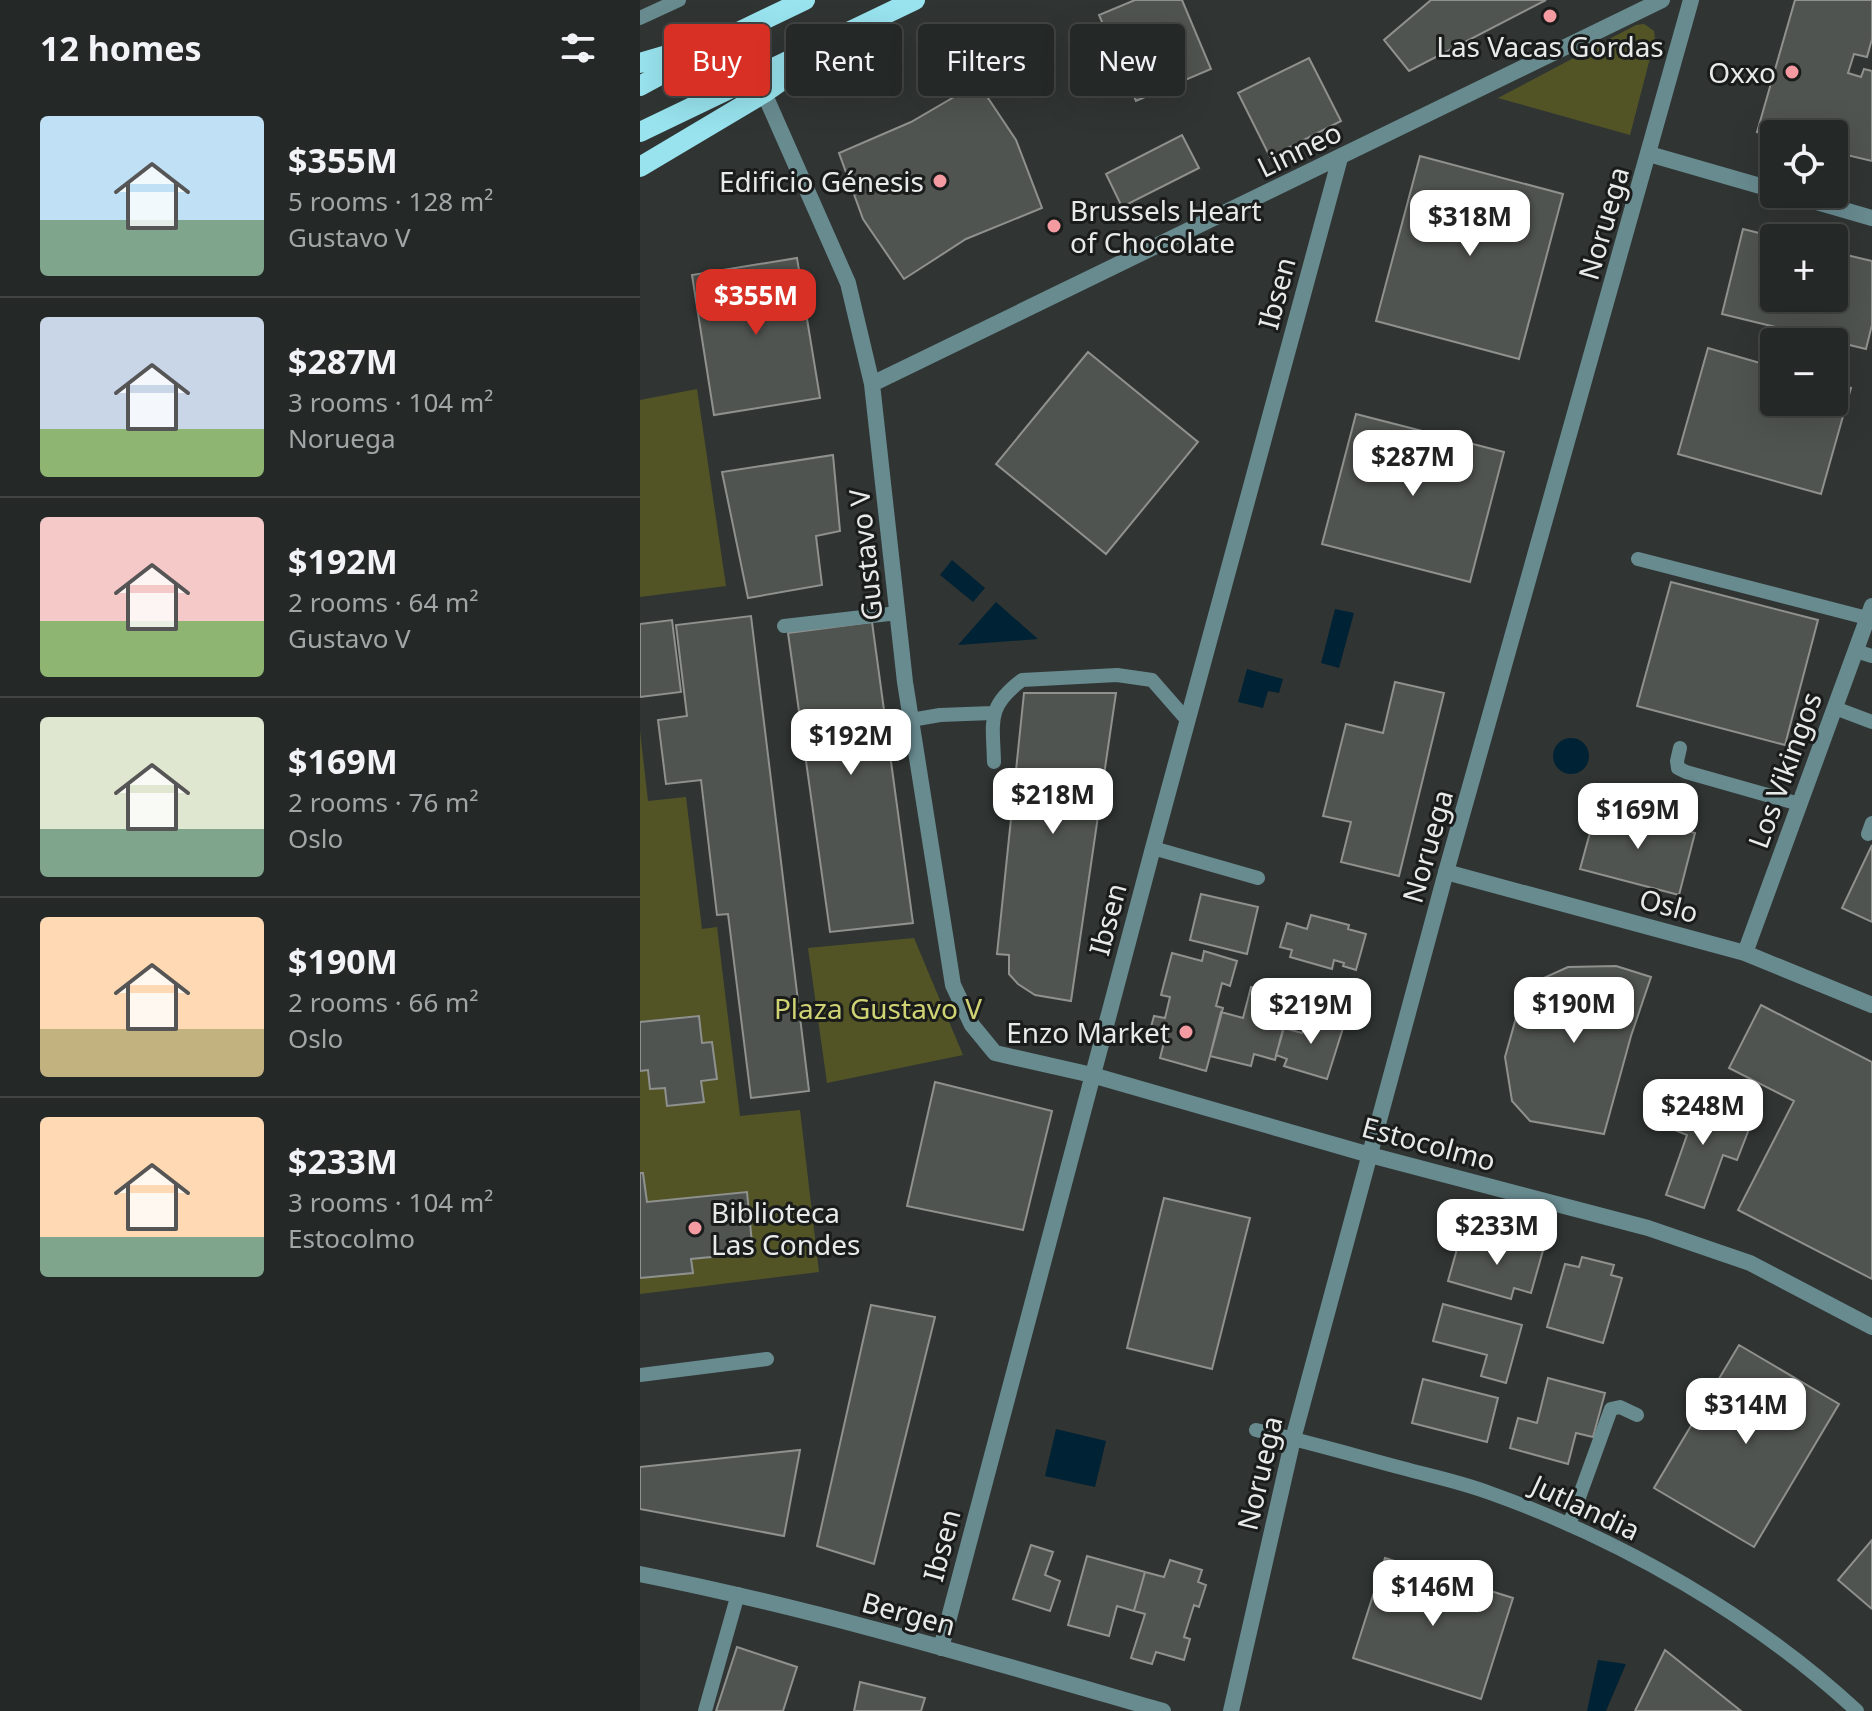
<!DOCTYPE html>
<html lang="en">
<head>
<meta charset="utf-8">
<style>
	body { margin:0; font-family:"Noto Sans",sans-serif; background:#2c302e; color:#f1f3f6; height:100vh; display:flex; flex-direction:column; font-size:30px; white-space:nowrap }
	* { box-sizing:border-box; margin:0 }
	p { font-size:26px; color:#a3a6a7 }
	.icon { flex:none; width:44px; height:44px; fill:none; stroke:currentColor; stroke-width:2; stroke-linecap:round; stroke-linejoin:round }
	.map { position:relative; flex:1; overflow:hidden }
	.sheet { display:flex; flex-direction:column; background:#242826; width:640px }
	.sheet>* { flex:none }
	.banner { position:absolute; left:24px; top:24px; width:760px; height:72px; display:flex; gap:16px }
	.tools { position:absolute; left:1120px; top:120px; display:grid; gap:16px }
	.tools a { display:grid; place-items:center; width:88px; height:88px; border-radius:8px; background:#242826; box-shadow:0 8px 32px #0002,0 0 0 2px #414443; font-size:40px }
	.price { position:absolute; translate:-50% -68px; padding:0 18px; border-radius:16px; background:#fff; color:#222; font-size:26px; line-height:52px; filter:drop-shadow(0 2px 4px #0008) }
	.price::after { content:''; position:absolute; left:50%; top:48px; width:24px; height:18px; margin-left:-12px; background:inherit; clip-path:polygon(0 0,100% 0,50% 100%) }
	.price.current { background:#d93025; color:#fff }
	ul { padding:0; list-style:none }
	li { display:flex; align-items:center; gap:24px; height:200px; padding:0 40px }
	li+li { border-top:2px solid #414443 }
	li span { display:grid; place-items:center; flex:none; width:224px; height:160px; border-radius:8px; color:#555 }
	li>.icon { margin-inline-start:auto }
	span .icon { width:96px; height:96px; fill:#fffc; stroke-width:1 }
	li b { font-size:34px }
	h2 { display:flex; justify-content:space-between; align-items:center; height:96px; padding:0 40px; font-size:34px }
	.chip { padding:0 28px; border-radius:8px; background:#242826; box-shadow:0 8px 32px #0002,0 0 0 2px #414443; font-size:28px; line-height:72px }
	.chip.current { background:#d93025; color:#fff }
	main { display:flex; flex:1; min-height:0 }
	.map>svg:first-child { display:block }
	.green { fill:#525426 }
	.water { fill:#002235 }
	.building { fill:#505450; stroke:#8e918d; stroke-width:2 }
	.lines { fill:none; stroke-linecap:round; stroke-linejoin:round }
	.service { stroke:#688b90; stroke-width:14 }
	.minor { stroke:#688b90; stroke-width:16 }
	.tertiary { stroke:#688b90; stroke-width:16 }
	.primary { stroke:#98e3ee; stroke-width:20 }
	.poi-dot { fill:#f49aa1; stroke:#1a1c1b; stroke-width:3 }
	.labels { text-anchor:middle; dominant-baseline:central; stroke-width:6; stroke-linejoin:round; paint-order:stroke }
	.poi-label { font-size:28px; fill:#e7eae9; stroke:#1a1c1b; text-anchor:end }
	.street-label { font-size:28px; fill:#e7eae9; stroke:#1a1c1b }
	.park-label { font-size:28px; fill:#cfd374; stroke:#1a1c1b }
</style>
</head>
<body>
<main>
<section class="sheet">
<h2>12 homes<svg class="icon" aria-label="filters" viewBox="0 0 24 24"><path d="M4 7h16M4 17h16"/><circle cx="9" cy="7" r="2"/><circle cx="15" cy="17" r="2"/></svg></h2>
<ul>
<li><span style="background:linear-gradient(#bfe0f5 65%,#7fa58c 0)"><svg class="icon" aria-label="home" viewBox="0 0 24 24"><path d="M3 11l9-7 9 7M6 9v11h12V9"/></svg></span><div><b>$355M</b><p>5 rooms · 128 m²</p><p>Gustavo V</p></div></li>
<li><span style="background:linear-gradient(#c9d6e8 70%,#8fb573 0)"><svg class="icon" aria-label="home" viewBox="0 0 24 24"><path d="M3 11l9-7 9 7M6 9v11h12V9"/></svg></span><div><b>$287M</b><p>3 rooms · 104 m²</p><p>Noruega</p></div></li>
<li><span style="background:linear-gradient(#f6c9c9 65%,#8fb573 0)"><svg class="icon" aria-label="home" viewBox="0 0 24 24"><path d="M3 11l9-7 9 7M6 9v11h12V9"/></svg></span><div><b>$192M</b><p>2 rooms · 64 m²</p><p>Gustavo V</p></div></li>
<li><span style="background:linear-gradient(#dfe7d0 70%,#7fa58c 0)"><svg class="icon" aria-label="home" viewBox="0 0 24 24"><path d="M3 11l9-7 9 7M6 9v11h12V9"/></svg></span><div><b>$169M</b><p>2 rooms · 76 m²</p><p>Oslo</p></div></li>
<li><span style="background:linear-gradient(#ffd9b3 70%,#c2b280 0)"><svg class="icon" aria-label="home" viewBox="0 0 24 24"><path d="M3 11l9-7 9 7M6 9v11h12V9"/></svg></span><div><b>$190M</b><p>2 rooms · 66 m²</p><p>Oslo</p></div></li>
<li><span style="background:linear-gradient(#ffd9b3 75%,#7fa58c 0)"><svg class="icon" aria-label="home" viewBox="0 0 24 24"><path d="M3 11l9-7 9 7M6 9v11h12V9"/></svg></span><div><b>$233M</b><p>3 rooms · 104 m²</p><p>Estocolmo</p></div></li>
</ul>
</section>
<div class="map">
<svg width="1232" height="1711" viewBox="0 0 1232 1711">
	<rect width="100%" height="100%" fill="#303533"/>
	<path class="green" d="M1004 24 1014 31 1015 39 990 135 858 98 996 25Z
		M57 389 86 586 0 597V400Z
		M0 731 8 801 46 797 62 929 77 927 100 1116 160 1110 179 1272 0 1294Z
		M274 938 323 1055 187 1083 168 948Z"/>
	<path class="water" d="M312 560 345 588 333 602 300 575Z
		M356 602 398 639 318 645Z
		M695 609 714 613 699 668 681 663Z
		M607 669 643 679 639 693 628 691 623 708 598 702Z
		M913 756a18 18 0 1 1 36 0a18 18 0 1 1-36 0Z
		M416 1429 466 1441 455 1487 405 1476Z
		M958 1660 986 1664 966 1711H947Z"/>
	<path class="building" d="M495 0H542L571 69 496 101 459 15Z
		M791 0H906L769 71 744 40Z
		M1155 0H1232V39L1227 57 1214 54 1208 73 1221 77 1224 69 1232 71V161L1194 152V134H1134V137L1117 132Z
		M669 58 701 121 630 157 598 93Z
		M338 83 376 140 402 208 326 239 264 279 223 219 199 153 271 122Z
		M542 135 559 168 482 207 466 174Z
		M780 156 923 194 879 359 736 321Z
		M1103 229 1139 238H1134V298H1194V252L1232 261V325L1226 349 1082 314Z
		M157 258 180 398 74 415 52 275Z
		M1068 348 1134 367V402H1194V383L1211 388 1181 494 1038 454Z
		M448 352 558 442 466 554 356 464Z
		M716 414 864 452 830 582 682 544Z
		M193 455 200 531 176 536 182 585 108 598 82 472Z
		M1031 582 1178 620 1145 745 997 706Z
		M111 616 169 1091 111 1098 88 914 77 915 61 780 26 784 18 720 47 716 36 625Z
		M32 620 41 692 0 697V624Z
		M232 622 273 923 190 932 148 633Z
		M755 682 804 693 759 876 701 862 711 822 683 816 706 724 743 733Z
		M384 693H476L431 1001 395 995 378 984 369 974V955L357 954Z
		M957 807 1055 833 1039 895 940 869Z
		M1232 845V922L1202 908Z
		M561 894 618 907 607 954 550 940Z
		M671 915 709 925 708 929 726 934 716 970 703 966 704 963 694 960 692 969 650 957 652 950 640 947 647 923 667 929Z
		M564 951 597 961 590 986 582 983 576 1006 583 1008 566 1071 520 1058 524 1042 508 1038 514 1016 525 1018 530 997 521 995 532 953 562 961Z
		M976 966 1011 977 991 1036 964 1134 890 1121 872 1101 865 1057 881 1000 897 981 928 967Z
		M611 987 651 997 635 1060 614 1054 611 1066 570 1056 581 1012 603 1018Z
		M1121 1005 1232 1062V1279L1098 1210 1154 1101 1089 1068Z
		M667 1014 704 1025 687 1079 644 1066 647 1059 636 1055 644 1028 662 1033Z
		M59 1016 62 1043 72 1042 77 1079 61 1081 64 1102 27 1106 25 1088 10 1089 8 1070 0 1071V1022Z
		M295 1082 412 1111 383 1230 267 1206Z
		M1035 1098 1075 1112 1080 1100 1099 1107 1095 1119 1111 1124 1097 1160 1083 1155 1064 1208 1026 1195 1047 1135 1025 1126Z
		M0 1173H3L7 1202 107 1192 113 1253 51 1259 53 1273 0 1278Z
		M524 1198 610 1218 572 1369 487 1348Z
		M866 1236 904 1247 891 1293 874 1288 871 1299 808 1281 819 1242 861 1253Z
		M942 1257 974 1265 971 1275 982 1278 963 1343 907 1327 925 1264 939 1267Z
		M803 1304 882 1325 866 1383 841 1376 847 1355 793 1341Z
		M231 1305 295 1317 234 1564 177 1546Z
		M1099 1345 1199 1404 1114 1547 1014 1488Z
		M908 1378 965 1393 953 1437 936 1433 928 1464 870 1448 878 1418 897 1423Z
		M783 1379 858 1398 847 1442 772 1423Z
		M160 1450 144 1536 0 1509V1467Z
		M1232 1540V1609L1198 1580Z
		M391 1545 413 1552 405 1575 420 1581 410 1611 373 1599Z
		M447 1556 505 1572 494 1611 477 1606 469 1636 428 1625Z
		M745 1558 873 1598 841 1699 713 1658Z
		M530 1560 562 1570 558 1582 566 1585 559 1607 554 1605 544 1637 550 1639 544 1660 516 1652 512 1664 491 1658 505 1614 494 1611 505 1572 524 1577Z
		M97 1647 157 1667 143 1711H76Z
		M1025 1650 1101 1711H995Z
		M220 1682 285 1698 281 1711H214Z"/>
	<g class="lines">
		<path class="service" d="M0 18 39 0
			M998 559 1227 618
			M144 626 258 613
			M1216 651 1232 656
			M1195 708 1232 722
			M271 720 300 715 352 713
			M1040 748 1037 761 1038 768 1046 772 1159 804
			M354 762C353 721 346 707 382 680L477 675 512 680 547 720
			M1228 834 1232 823
			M513 848 618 878
			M0 1375 127 1359
			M616 1430C665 1441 713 1455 762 1468 791 1476 821 1482 850 1493 982 1540 1114 1616 1217 1711
			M929 1525 971 1409 980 1407 997 1415
			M65 1711 98 1594"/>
		<path class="minor" d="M124 93 208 283 232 384 265 682 313 985 332 1025 355 1053 452 1075 730 1155 1008 1228 1110 1263 1232 1327
			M1009 154 1134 190
			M1149 194 1232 218
			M232 384 1022 0
			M806 872 1105 953 1232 1005
			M1105 953 1232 606
			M0 1574C177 1609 350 1661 523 1711
			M301 1648 513 848 700 158"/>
		<path class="tertiary" d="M591 1711 653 1439 806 872 1051 0"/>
		<path class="primary" d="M0 63 88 37 165 0
			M0 86 57 55
			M0 132 275 0
			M0 167 124 93 164 65"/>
	</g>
	<g class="poi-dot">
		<circle cx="910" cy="16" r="8"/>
		<circle cx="1152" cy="72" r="8"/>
		<circle cx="300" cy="181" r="8"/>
		<circle cx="414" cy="226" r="8"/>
		<circle cx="546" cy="1032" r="8"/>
		<circle cx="55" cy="1228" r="8"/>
	</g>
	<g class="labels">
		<g class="poi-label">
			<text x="910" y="46" text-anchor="middle">Las Vacas Gordas</text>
			<text x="1136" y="72">Oxxo</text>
			<text x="284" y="181">Edificio Génesis</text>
			<text x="430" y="210" text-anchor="start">Brussels Heart<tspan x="430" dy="32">of Chocolate</tspan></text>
			<text x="530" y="1032">Enzo Market</text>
			<text x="71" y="1212" text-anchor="start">Biblioteca<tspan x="71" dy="32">Las Condes</tspan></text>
		</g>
		<g class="street-label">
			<text transform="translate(659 149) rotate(-26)">Linneo</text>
			<text transform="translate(963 223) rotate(-74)">Noruega</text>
			<text transform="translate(636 293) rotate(-75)">Ibsen</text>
			<text transform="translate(225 555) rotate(-96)">Gustavo V</text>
			<text transform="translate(1144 770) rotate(-70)">Los Vikingos</text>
			<text transform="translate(787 846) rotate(-74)">Noruega</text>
			<text transform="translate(1029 905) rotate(15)">Oslo</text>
			<text transform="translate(467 919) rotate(-75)">Ibsen</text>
			<text transform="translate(789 1143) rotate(15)">Estocolmo</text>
			<text transform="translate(619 1473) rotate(-77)">Noruega</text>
			<text transform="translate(946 1507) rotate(25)">Jutlandia</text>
			<text transform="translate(301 1545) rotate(-75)">Ibsen</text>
			<text transform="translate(269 1613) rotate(15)">Bergen</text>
		</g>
		<g class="park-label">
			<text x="238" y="1008">Plaza Gustavo V</text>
		</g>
	</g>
</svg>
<div class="tools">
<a><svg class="icon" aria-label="locate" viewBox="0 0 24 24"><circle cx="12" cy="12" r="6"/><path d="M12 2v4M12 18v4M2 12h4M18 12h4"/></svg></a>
<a>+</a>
<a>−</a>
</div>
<b class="price" style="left:830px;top:258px">$318M</b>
<b class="price current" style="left:116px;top:337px">$355M</b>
<b class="price" style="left:773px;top:498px">$287M</b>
<b class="price" style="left:211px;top:777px">$192M</b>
<b class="price" style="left:413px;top:836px">$218M</b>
<b class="price" style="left:998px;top:851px">$169M</b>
<b class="price" style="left:934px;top:1045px">$190M</b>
<b class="price" style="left:671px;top:1046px">$219M</b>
<b class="price" style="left:1063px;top:1147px">$248M</b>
<b class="price" style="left:857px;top:1267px">$233M</b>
<b class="price" style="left:1106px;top:1446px">$314M</b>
<b class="price" style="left:793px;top:1628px">$146M</b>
<div class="banner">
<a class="chip current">Buy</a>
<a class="chip">Rent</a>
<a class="chip">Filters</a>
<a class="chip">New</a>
</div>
</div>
</main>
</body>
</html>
